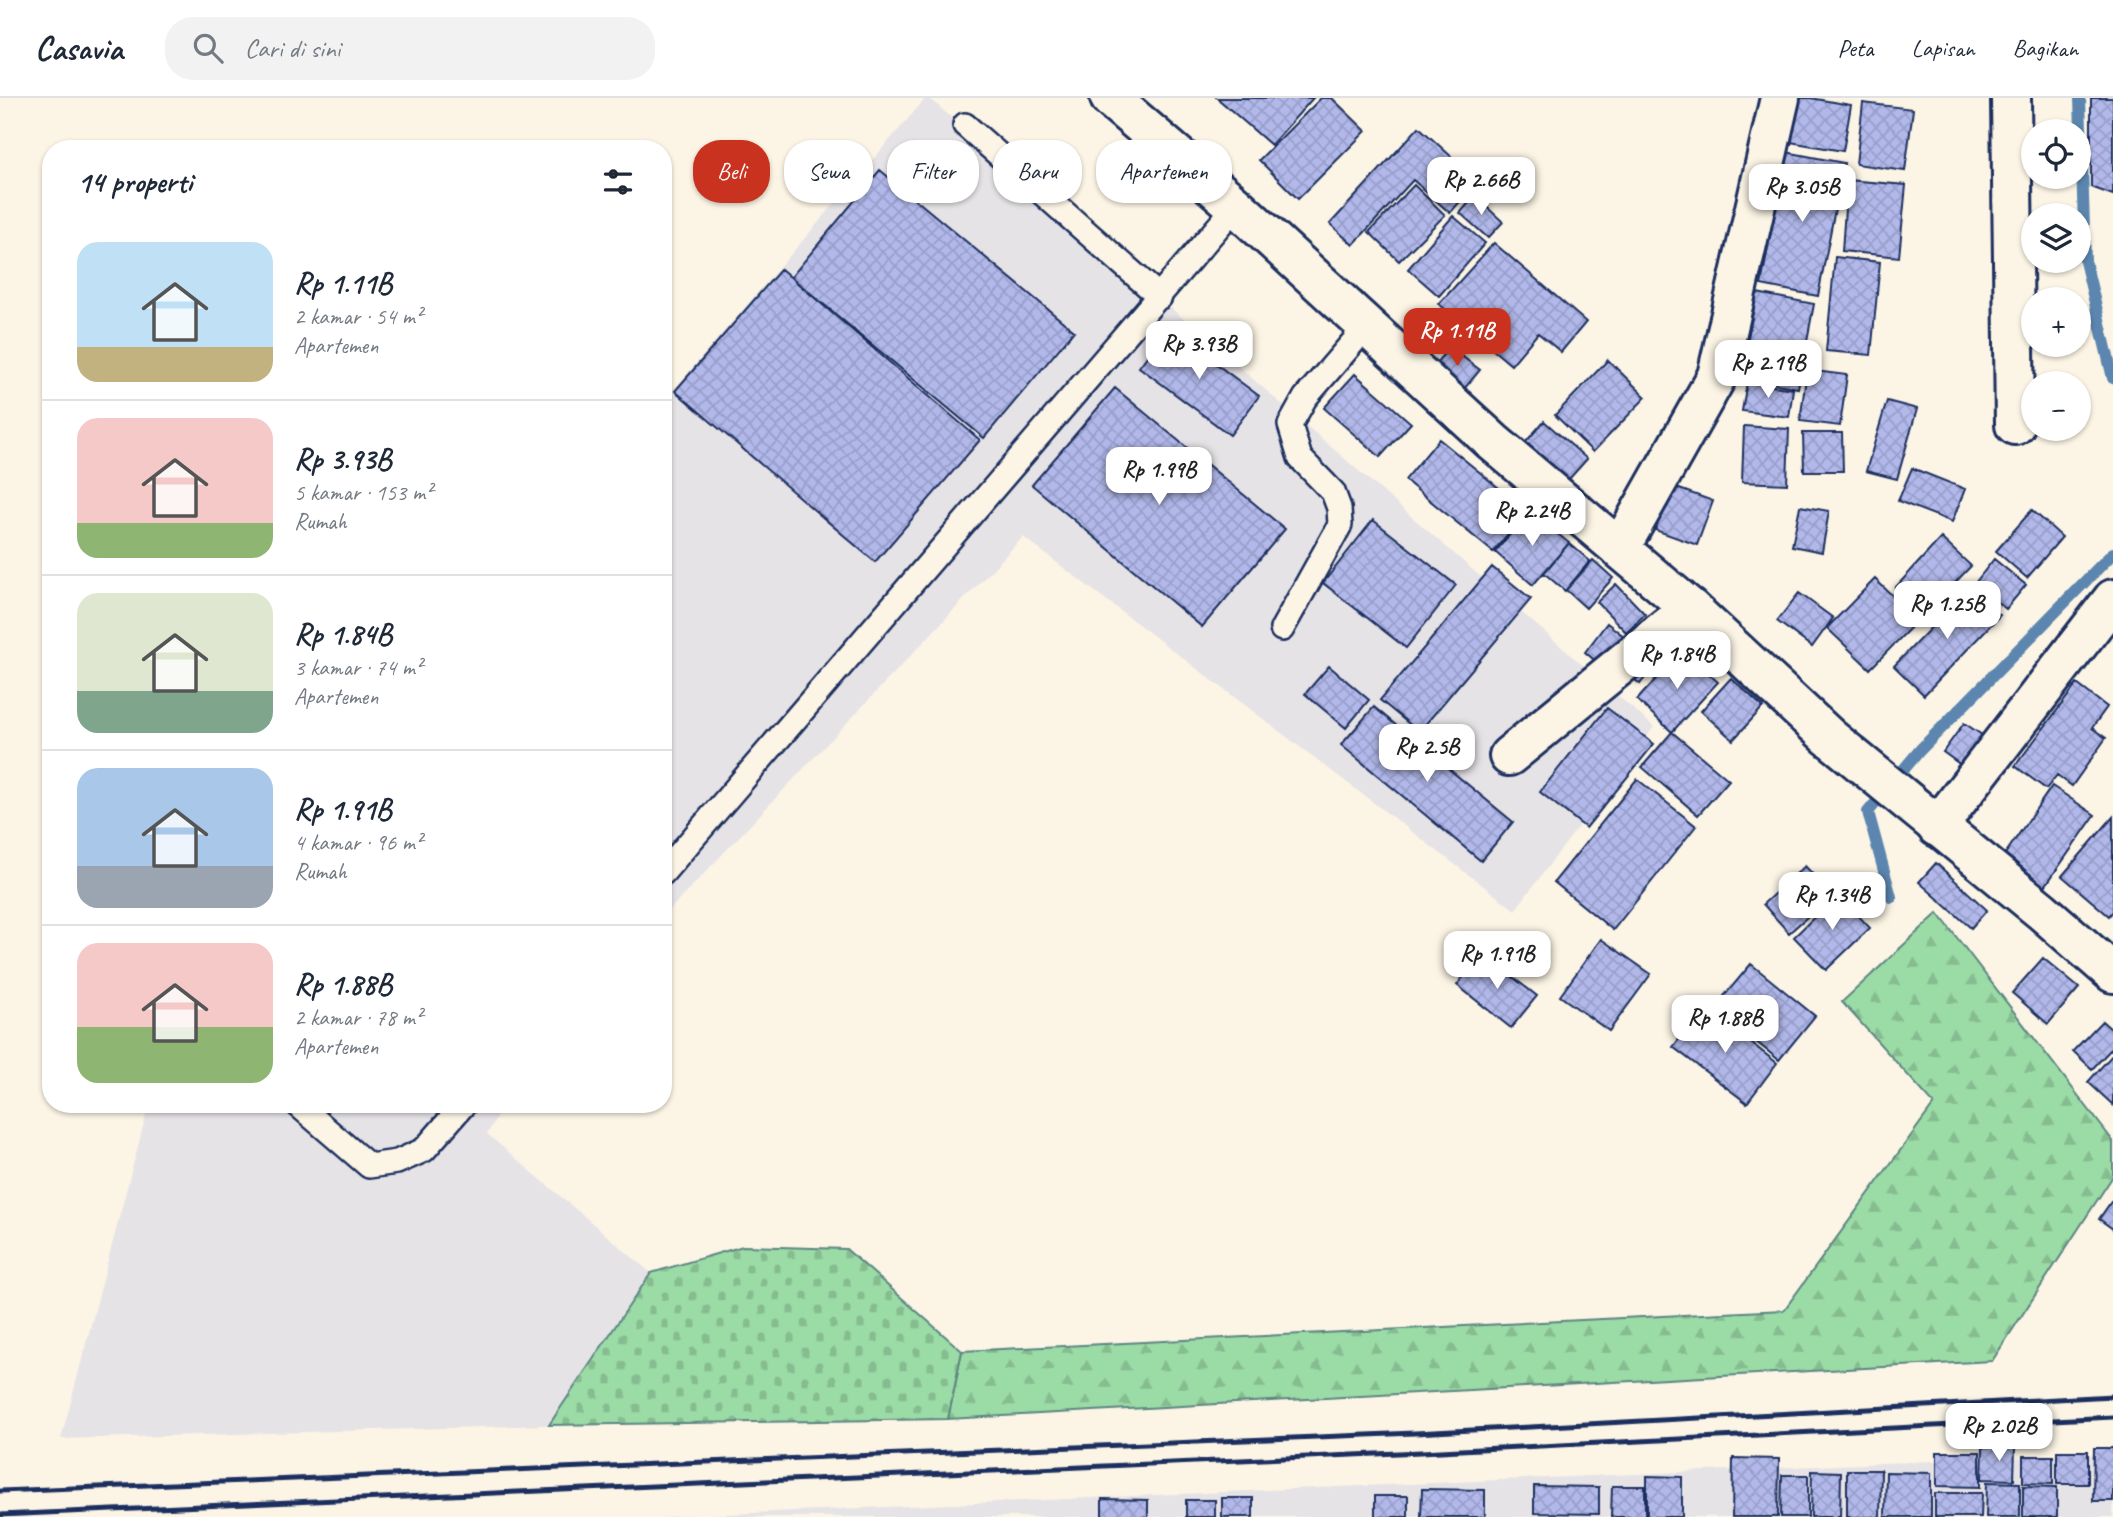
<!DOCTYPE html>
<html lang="id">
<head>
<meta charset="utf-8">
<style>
	body { margin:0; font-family:Caveat,sans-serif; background:#f2f2f3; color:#1f2937; height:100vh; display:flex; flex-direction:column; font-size:26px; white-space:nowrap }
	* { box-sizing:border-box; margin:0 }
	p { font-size:23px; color:#747a83 }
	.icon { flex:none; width:38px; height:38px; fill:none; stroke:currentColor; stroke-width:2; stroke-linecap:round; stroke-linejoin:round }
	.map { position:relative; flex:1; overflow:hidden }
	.details { position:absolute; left:42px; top:42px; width:630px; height:973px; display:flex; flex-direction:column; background:#fff; border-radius:28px; box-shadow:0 2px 5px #0004 }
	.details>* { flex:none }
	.guide { position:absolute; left:693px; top:42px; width:665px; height:63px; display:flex; gap:14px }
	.tools { position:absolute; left:2021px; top:21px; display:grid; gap:14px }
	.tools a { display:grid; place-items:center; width:70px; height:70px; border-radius:50%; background:#fff; box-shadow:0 2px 5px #0004; font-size:35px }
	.price { position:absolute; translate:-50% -60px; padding:0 16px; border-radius:14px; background:#fff; color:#222; font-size:23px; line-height:46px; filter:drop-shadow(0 2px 4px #0008) }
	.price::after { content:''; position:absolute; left:50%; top:42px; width:21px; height:16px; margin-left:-10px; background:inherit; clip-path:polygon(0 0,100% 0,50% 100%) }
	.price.selected { background:#c8321e; color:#fff }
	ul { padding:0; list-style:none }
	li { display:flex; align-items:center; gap:21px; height:175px; padding:0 35px }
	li+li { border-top:2px solid #e0e1e3 }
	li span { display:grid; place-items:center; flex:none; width:196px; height:140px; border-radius:21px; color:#555 }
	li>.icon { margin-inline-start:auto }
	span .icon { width:84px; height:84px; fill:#fffc; stroke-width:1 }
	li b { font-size:30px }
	h2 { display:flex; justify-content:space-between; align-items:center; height:84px; padding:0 35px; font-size:30px }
	.tag { padding:0 24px; border-radius:28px; background:#fff; box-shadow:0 2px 5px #0004; font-size:24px; line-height:63px }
	.tag.selected { background:#c8321e; color:#fff }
	header { display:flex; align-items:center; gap:42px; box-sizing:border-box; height:98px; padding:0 35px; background:#fff; border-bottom:2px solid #e0e1e3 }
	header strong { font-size:33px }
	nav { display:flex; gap:38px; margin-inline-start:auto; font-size:24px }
	.search { width:490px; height:63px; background:#f2f2f3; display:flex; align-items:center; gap:18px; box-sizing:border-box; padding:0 24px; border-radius:28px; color:#747a83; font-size:26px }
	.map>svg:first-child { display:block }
	.built { fill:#e6e3e6 }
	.forest { fill:url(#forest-firs); stroke:#5b8582; stroke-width:2 }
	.cemetery { fill:url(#cemetery-stones); stroke:#5b8582; stroke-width:2 }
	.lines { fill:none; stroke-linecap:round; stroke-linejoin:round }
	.stream { stroke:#5b86af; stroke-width:12 }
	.building { fill:url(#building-cross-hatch); stroke:#1b2f5e; stroke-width:2 }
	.lane-casing { stroke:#1b2f5e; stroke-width:28 }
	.street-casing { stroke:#1b2f5e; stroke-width:44 }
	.secondary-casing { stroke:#1b2f5e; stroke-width:44 }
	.lane { stroke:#fcf5e5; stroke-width:23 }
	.street { stroke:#fcf5e5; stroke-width:38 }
	.secondary { stroke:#fcf5e5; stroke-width:38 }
	.rail { stroke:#1b2f5e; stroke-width:5 }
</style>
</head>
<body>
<header>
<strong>Casavia</strong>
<div class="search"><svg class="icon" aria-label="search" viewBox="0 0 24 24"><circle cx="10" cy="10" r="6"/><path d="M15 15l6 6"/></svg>Cari di sini</div>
<nav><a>Peta</a><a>Lapisan</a><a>Bagikan</a></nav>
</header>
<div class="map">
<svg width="2113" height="1419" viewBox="0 0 2113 1419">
	<defs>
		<pattern id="forest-firs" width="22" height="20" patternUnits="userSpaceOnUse" patternTransform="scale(1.75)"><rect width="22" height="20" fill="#9bdba5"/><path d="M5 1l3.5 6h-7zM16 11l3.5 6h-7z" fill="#85bc90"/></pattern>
		<pattern id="cemetery-stones" width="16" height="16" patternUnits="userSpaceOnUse" patternTransform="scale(1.75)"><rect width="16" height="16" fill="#9bdba5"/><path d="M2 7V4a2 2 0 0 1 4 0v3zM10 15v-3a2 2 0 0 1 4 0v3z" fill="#85bc90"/></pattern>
		<pattern id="building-cross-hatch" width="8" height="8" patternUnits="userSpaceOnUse" patternTransform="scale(1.75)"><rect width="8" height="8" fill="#b2b9ea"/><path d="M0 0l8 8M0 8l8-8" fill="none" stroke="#989fcb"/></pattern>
	</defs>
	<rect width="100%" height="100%" fill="#fcf5e5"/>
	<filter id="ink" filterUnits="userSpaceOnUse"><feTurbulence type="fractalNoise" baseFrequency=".0143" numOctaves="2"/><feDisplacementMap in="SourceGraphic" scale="14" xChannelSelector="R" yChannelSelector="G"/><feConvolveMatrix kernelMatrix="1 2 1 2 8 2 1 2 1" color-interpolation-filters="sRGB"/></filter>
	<g filter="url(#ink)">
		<path class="built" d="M926 0H929L1654 629 1515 812 1023 439 663 819V304Z
			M149 1006H504L487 1036 651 1175 549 1327 61 1341Z
			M2113 1356V1419H658L1883 1365Z"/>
		<path class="forest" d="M1938 815 2113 1043V1078L1992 1263 948 1321 962 1253 1784 1212 1934 1006 1842 904Z"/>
		<path class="cemetery" d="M743 1148 846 1151 962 1253 948 1321 549 1327 651 1175Z"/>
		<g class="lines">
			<path class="stream" d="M2080 0 2085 163 2113 280
				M1891 799 1868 714 1920 652 2113 455"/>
		</g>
		<path class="building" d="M1217 0H1313L1271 47Z
			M1321 0H1332L1366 33 1298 101 1259 62Z
			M1791 0H1810L1851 7 1843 53 1784 43Z
			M2091 0H2113V97L2091 89Z
			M1863 5 1913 11 1905 73 1856 66Z
			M1419 29 1478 83 1450 115 1413 82 1353 147 1330 126Z
			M1786 54 1844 65 1818 198 1761 187Z
			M880 72 1074 233 984 340 791 179Z
			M1847 82 1906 87 1899 159 1842 153Z
			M1414 87 1445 117 1399 163 1369 134Z
			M1475 98 1503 124 1488 140 1460 115Z
			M1453 118 1485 145 1439 198 1408 171Z
			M1494 145 1586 224 1561 254 1538 235 1511 267 1439 206Z
			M1835 159 1880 164 1871 257 1826 253Z
			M781 171 980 342 875 464 675 293Z
			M1757 195 1814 206 1798 290 1740 279Z
			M1168 230 1259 298 1230 337 1139 269Z
			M1450 249 1480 272 1464 291 1434 267Z
			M1608 262 1646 299 1593 354 1555 317Z
			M1807 272 1847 277 1840 328 1800 323Z
			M1355 276 1411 325 1380 359 1324 310Z
			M1747 284 1793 291 1789 319 1742 313Z
			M1115 290 1285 431 1202 529 1032 387Z
			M1887 303 1917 311 1897 381 1866 373Z
			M1544 323 1587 361 1561 390 1519 352Z
			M1744 328 1789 331 1787 386 1742 384Z
			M1803 335H1842L1843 373H1804Z
			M1439 341 1527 413 1493 454 1405 382Z
			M1912 370 1965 391 1952 424 1898 403Z
			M1671 388 1713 403 1697 447 1655 432Z
			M1800 408 1829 413 1822 454 1792 448Z
			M2032 412 2062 439 2027 480 1996 453Z
			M1530 413 1569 445 1533 487 1495 454Z
			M1373 422 1456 487 1406 550 1323 485Z
			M1941 440 1971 468 1924 517 1895 490Z
			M1569 445 1590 463 1565 493 1544 475Z
			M1994 461 2026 487 2006 511 1975 485Z
			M1593 462 1613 480 1586 510 1566 492Z
			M1492 469 1531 501 1419 634 1380 602Z
			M1875 481 1918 522 1870 571 1827 530Z
			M1616 486 1645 516 1626 534 1597 504Z
			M1970 489 2000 517 1924 597 1894 568Z
			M1799 495 1833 520 1812 549 1777 523Z
			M1607 525 1630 543 1606 572 1585 554Z
			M1682 552 1718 584 1672 634 1637 602Z
			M1639 553 1656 566 1640 586 1623 572Z
			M1329 568 1369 602 1346 630 1305 596Z
			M1731 580 1763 609 1733 642 1701 613Z
			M2077 586 2107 609 2092 630 2106 640 2072 688 2057 677 2046 691 2015 668Z
			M1374 609 1513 724 1481 763 1341 647Z
			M1607 610 1654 646 1586 730 1540 694Z
			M1964 625 1982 637 1961 667 1943 654Z
			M1672 634 1729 682 1698 717 1642 669Z
			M1637 681 1696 728 1613 832 1554 784Z
			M2052 688 2095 717 2043 791 2001 762Z
			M2113 719V813L2109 818 2062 778Z
			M1936 765 1987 812 1971 830 1919 784Z
			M1805 768 1832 797 1789 835 1763 806Z
			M1838 796 1870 830 1826 872 1794 839Z
			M1601 841 1651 876 1609 933 1560 898Z
			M1482 855 1537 898 1511 930 1457 887Z
			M2043 860 2079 890 2048 926 2012 895Z
			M1751 866 1815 918 1779 962 1714 910Z
			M1704 909 1777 965 1747 1005 1673 949Z
			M2102 923 2113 933V949L2092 971 2073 953Z
			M2113 956V1007L2088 984Z
			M2113 1101V1131L2099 1121Z
			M1983 1349H2015L2014 1382 1982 1381Z
			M2094 1350H2113V1403H2093Z
			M2057 1353H2088V1386H2057Z
			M1937 1354H1980V1389L1937 1388Z
			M2023 1358H2053V1386L2023 1385Z
			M1733 1360 1779 1361 1778 1419H1732Z
			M1847 1372H1881L1880 1419H1847Z
			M1812 1373 1841 1374 1840 1419H1811Z
			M1886 1374 1931 1375V1419H1885Z
			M1782 1377H1808V1419H1781Z
			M1647 1378 1682 1379V1419H1647Z
			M1987 1384 2020 1385V1419H1986Z
			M1534 1388 1599 1389V1416L1534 1415Z
			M1612 1388H1645V1419H1611Z
			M2023 1388 2057 1389V1419H2023Z
			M1422 1391 1485 1392V1419H1421Z
			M1935 1395H1982L1981 1419H1935Z
			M1375 1398H1408V1419H1375Z
			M1222 1400H1253V1419H1222Z
			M1102 1401 1148 1402V1419H1102Z
			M1186 1402H1215V1419H1186Z"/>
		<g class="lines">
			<defs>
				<path id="lane" d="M965 27 1160 199
					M1282 531 1340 427 1339 410 1333 394 1300 360 1290 327 1305 300 1367 228
					M663 775 1236 108
					M297 1006 369 1068 397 1064 424 1052 464 1006"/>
				<path id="street" d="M2011 0 2015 327
					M1620 450 1717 278 1780 0
					M1509 658 1690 510
					M1937 729 2113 501"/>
				<path id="secondary" d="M1110 0 1236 108 1493 344 1690 510 1829 639 2042 813 2113 875"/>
			</defs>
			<use href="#lane" class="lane-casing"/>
			<use href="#street" class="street-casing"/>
			<use href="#secondary" class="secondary-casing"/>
			<use href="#lane" class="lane"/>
			<use href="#street" class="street"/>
			<use href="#secondary" class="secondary"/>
			<path class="rail" d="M0 1393 1415 1335 2113 1298
				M0 1417 1421 1354 2113 1319"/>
		</g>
	</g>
</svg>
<div class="tools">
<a><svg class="icon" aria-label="locate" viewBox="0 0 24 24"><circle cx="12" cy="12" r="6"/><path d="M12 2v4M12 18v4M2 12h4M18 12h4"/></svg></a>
<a><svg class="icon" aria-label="layers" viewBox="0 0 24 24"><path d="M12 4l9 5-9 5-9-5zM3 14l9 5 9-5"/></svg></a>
<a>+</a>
<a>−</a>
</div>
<b class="price" style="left:1481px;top:119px">Rp 2.66B</b>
<b class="price" style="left:1802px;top:126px">Rp 3.05B</b>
<b class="price selected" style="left:1457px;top:270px">Rp 1.11B</b>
<b class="price" style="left:1199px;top:283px">Rp 3.93B</b>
<b class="price" style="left:1768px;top:302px">Rp 2.19B</b>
<b class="price" style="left:1159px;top:409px">Rp 1.99B</b>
<b class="price" style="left:1532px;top:450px">Rp 2.24B</b>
<b class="price" style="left:1947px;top:543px">Rp 1.25B</b>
<b class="price" style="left:1677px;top:593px">Rp 1.84B</b>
<b class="price" style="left:1427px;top:686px">Rp 2.5B</b>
<b class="price" style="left:1832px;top:834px">Rp 1.34B</b>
<b class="price" style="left:1497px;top:893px">Rp 1.91B</b>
<b class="price" style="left:1725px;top:957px">Rp 1.88B</b>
<b class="price" style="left:1999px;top:1365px">Rp 2.02B</b>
<div class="guide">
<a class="tag selected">Beli</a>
<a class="tag">Sewa</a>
<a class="tag">Filter</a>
<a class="tag">Baru</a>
<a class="tag">Apartemen</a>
</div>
<section class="details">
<h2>14 properti<svg class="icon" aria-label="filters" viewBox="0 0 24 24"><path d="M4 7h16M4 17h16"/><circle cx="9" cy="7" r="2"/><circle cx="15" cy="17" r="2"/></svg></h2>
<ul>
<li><span style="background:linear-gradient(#bfe0f5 75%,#c2b280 0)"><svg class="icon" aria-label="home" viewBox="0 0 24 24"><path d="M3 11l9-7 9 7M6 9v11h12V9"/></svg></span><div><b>Rp 1.11B</b><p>2 kamar · 54 m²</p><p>Apartemen</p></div></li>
<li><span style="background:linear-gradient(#f6c9c9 75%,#8fb573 0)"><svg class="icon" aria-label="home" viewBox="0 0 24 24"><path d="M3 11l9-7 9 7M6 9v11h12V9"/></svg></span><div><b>Rp 3.93B</b><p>5 kamar · 153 m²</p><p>Rumah</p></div></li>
<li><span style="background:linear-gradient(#dfe7d0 70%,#7fa58c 0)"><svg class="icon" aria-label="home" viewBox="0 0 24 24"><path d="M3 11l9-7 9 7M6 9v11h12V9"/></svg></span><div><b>Rp 1.84B</b><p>3 kamar · 74 m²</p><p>Apartemen</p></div></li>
<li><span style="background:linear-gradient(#a9c7e8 70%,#9aa5b1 0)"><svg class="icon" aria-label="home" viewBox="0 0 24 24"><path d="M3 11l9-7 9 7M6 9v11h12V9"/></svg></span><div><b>Rp 1.91B</b><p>4 kamar · 96 m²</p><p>Rumah</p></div></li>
<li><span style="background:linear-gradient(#f6c9c9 60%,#8fb573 0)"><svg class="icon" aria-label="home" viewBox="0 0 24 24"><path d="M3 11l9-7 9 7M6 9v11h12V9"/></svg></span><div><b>Rp 1.88B</b><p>2 kamar · 78 m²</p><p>Apartemen</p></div></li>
</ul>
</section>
</div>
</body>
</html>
